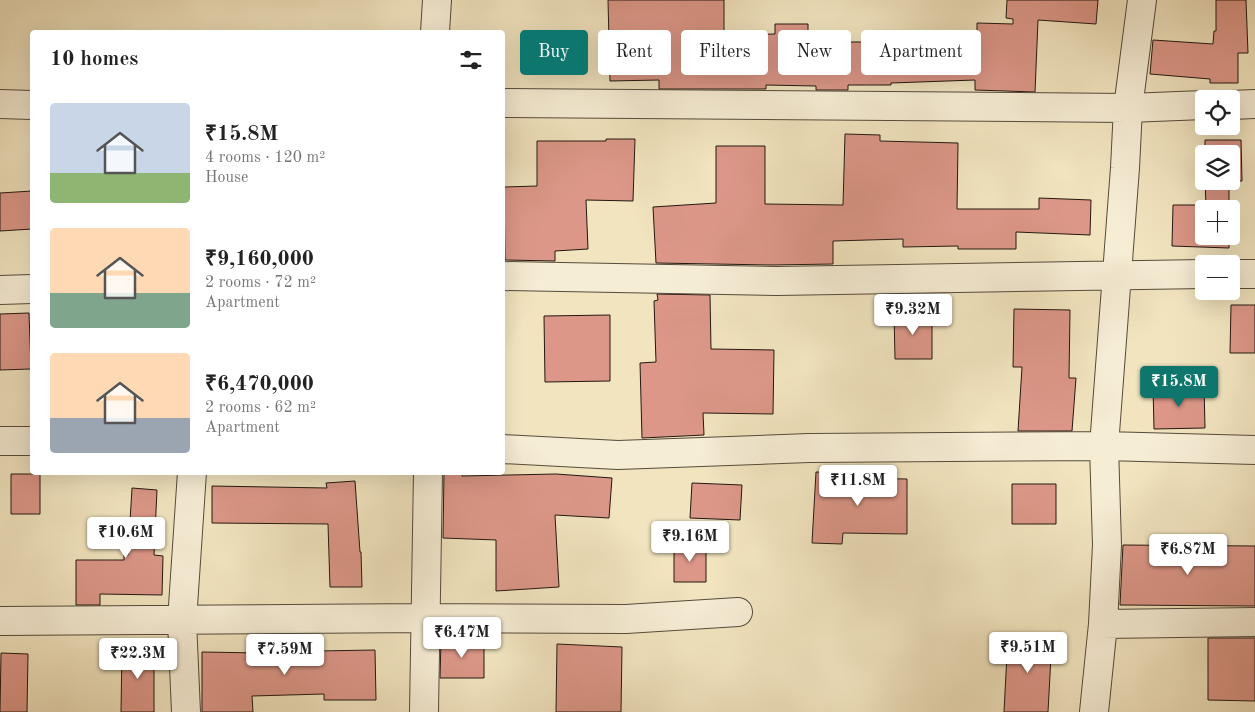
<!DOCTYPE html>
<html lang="en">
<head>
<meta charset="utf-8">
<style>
	body { margin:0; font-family:"Old Standard TT",serif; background:#f2f2f2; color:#222; height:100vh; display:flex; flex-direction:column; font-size:19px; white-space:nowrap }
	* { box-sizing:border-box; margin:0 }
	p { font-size:16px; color:#767676 }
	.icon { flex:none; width:28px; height:28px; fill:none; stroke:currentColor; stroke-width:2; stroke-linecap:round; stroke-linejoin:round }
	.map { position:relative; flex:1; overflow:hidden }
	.drawer { position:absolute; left:30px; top:30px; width:475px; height:445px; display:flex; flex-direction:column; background:#fff; border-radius:5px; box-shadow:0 5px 20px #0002 }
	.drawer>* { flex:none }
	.top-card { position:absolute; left:520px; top:30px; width:475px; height:45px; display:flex; gap:10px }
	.fabs { position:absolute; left:1195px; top:90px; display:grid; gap:10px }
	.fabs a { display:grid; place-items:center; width:45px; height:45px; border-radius:5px; background:#fff; box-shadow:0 5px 20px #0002; font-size:25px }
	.price { position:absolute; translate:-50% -42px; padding:0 11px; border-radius:5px; background:#fff; color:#222; font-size:16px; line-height:32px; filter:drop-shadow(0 1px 2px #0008) }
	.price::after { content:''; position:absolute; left:50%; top:30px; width:15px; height:11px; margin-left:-8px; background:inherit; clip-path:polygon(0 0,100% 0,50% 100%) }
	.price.selected { background:#0f766e; color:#fff }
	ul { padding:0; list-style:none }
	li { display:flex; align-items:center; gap:15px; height:125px; padding:0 20px }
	li span { display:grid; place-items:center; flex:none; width:140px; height:100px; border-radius:5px; color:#555 }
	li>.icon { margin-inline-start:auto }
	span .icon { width:60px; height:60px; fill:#fffc; stroke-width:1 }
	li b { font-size:21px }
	h2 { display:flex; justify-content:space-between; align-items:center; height:60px; padding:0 20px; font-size:21px }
	.pill { padding:0 18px; border-radius:5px; background:#fff; box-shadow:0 5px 20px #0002; font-size:18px; line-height:45px }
	.pill.selected { background:#0f766e; color:#fff }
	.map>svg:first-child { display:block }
	.building { fill:#dc9788; stroke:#231810 }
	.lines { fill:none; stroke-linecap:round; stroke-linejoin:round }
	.minor-casing { stroke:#564b3c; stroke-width:30 }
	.minor { stroke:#f6edd5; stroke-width:28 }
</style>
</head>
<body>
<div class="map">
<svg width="1255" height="712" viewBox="0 0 1255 712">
	<rect width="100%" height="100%" fill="#f1e4bf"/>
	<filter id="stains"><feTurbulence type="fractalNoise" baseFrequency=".004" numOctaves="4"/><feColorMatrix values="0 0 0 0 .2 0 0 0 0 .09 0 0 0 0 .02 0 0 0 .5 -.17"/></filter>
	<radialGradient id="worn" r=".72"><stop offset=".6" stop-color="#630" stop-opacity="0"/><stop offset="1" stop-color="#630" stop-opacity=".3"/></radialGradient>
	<path class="building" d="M608 0H724V35L775 34V24H808V34L850 36V42H917V32L977 31V23L1013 24V19L1006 18 1007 0H1098L1096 24 1038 20 1035 92 975 90V80L891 83V85H848V90H816V86L766 85V89H659V80L610 81Z
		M1216 0H1246L1248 53H1238V83H1210V79L1150 74 1153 40 1213 44 1214 31H1216Z
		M845 134 880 135V141L958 143 957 209H1039V198L1091 200 1090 235 1016 232V249H958V246L903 247V239L833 241V264L772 265 656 263 653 207 716 203V146H765V204L843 205Z
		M606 139H635L633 201 586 200 588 249 555 251V261L505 260 504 187 537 186V141H606Z
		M1205 140H1241L1242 181H1231V154H1205Z
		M1205 181H1229V209H1204V236H1229V248L1172 246 1173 205H1206Z
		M32 191V229L0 231V193Z
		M657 294 710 295 711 349 774 350 773 414 703 413 704 435 642 438 640 363 656 362 654 301 658 300Z
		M1231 305H1255V353H1230Z
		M1014 309 1070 310 1069 378H1076L1072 431H1018L1022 367H1013Z
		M29 313 31 369 0 370V314Z
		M894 313H932V359H895Z
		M610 315V381L545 382 544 316Z
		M1204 386 1205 428 1154 429 1153 387Z
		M444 472H462V476L556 474 612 478 609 518 555 515 559 587 496 591V540L443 538Z
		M816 472 845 473V478L907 479V534L843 533 842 544 812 543Z
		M11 474H40V514H11Z
		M355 481 360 552H361L362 587H330L328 524 212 523V486L327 488 326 483Z
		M692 483 742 485 740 520 690 518Z
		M1012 484H1056V524H1012Z
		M132 488 157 490 154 555 163 556 162 595 100 594V605H76V560H124V555H128Z
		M674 544H706V582H674Z
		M1123 545 1255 546V606L1120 605Z
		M1008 634 1052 637 1048 712H1004Z
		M1208 638H1255V701L1208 700Z
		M484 639V678H440L441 640Z
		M557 644 622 647 621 712H556Z
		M317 647V651L375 650 376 700H324V694L252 696 253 712H202V652L260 653V649Z
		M122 648H154V712H121Z
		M1 653 28 654 27 712H0Z"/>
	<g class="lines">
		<defs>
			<path id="minor" d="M435 32 437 0
				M502 103 1128 108 1204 105
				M0 104 32 105
				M1231 105 1255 104
				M1231 274H1255
				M502 276 777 281 1204 274
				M0 290 32 289
				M0 441H32
				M502 449 618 455 809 448 1104 446 1255 450
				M0 621 424 618 626 619 738 612
				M1103 624 1255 622
				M186 712 182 621 192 472
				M424 712 428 472
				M1094 712 1103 624 1107 545 1104 446 1125 168 1128 108 1142 0"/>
		</defs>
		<use href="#minor" class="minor-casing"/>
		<use href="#minor" class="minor"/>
	</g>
	<rect width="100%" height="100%" filter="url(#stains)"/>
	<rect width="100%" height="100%" fill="url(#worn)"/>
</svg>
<div class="fabs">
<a><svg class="icon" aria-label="locate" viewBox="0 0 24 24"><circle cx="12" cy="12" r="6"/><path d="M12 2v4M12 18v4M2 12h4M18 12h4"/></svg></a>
<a><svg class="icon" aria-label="layers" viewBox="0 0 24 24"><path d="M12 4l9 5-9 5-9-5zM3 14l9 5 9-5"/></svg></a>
<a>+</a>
<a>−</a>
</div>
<b class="price" style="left:913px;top:336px">₹9.32M</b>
<b class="price selected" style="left:1179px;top:408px">₹15.8M</b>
<b class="price" style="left:858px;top:507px">₹11.8M</b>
<b class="price" style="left:126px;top:559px">₹10.6M</b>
<b class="price" style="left:690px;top:563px">₹9.16M</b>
<b class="price" style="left:1188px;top:576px">₹6.87M</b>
<b class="price" style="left:462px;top:659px">₹6.47M</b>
<b class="price" style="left:1028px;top:674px">₹9.51M</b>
<b class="price" style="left:285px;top:676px">₹7.59M</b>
<b class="price" style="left:138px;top:680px">₹22.3M</b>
<div class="top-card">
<a class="pill selected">Buy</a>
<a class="pill">Rent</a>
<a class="pill">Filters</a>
<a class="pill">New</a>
<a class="pill">Apartment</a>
</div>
<section class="drawer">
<h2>10 homes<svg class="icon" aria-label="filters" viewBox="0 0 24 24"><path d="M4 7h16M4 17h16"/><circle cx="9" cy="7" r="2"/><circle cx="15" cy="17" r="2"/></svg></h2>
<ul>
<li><span style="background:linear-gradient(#c9d6e8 70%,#8fb573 0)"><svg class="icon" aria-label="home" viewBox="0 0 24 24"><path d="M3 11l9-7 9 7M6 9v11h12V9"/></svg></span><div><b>₹15.8M</b><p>4 rooms · 120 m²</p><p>House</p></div></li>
<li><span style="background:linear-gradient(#ffd9b3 65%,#7fa58c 0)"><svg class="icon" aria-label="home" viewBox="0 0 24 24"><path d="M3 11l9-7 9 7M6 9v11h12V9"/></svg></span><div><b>₹9,160,000</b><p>2 rooms · 72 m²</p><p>Apartment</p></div></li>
<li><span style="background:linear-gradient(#ffd9b3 65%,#9aa5b1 0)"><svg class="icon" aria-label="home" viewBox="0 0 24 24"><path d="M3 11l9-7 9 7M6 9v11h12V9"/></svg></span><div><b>₹6,470,000</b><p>2 rooms · 62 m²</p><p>Apartment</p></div></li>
</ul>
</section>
</div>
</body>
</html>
